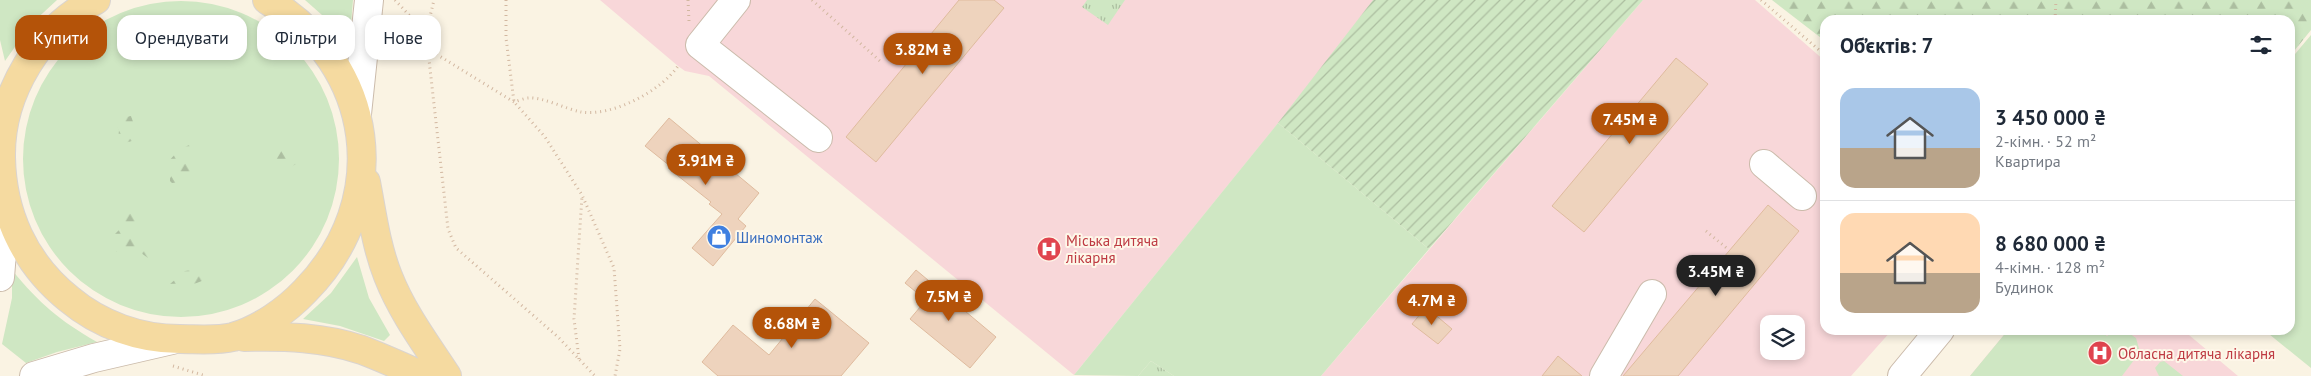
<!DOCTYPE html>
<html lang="uk">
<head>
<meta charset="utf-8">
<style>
	body { margin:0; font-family:"PT Sans",sans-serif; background:#f6f6f7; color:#1f2937; height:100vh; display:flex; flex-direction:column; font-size:19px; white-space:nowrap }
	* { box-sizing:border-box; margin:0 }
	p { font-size:16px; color:#747a83 }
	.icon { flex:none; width:28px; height:28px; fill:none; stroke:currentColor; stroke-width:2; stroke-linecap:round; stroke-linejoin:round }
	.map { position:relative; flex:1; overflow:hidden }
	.side { position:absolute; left:1820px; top:15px; width:475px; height:320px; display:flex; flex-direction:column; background:#fff; border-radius:15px; box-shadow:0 2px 8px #0003 }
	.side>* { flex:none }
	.banner { position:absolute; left:15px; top:15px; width:475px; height:45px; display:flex; gap:10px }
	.tools { position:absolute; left:1760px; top:315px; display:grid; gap:10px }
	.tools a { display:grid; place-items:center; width:45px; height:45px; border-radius:10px; background:#fff; box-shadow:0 2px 8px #0003; font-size:25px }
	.price { position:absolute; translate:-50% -42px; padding:0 11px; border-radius:18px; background:#b45309; color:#fff; font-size:16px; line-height:32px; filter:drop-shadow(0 1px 2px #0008) }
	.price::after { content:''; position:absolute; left:50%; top:30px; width:15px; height:11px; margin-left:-8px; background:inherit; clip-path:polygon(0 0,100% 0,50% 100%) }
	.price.active { background:#222; color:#fff }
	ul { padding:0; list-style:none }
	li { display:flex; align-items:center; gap:15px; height:125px; padding:0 20px }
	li+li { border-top:1px solid #e0e1e3 }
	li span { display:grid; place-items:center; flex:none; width:140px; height:100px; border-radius:15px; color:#555 }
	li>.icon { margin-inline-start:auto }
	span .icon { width:60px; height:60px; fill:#fffc; stroke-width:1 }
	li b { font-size:21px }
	h2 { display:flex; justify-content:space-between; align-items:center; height:60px; padding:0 20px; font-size:21px }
	.chip { padding:0 18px; border-radius:15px; background:#fff; box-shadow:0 2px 8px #0003; font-size:18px; line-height:45px }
	.chip.active { background:#b45309; color:#fff }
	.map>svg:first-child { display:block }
	.medical { fill:#f8d7d9; fill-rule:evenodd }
	.grass { fill:#cfe7c3 }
	.forest { fill:url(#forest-firs) }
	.park { fill:url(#park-tufts) }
	.garden { fill:url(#garden-furrows) }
	.building { fill:#eed3bd; stroke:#dfbb9e }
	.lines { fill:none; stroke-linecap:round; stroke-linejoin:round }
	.minor-casing { stroke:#cbbbab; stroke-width:30 }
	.major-casing { stroke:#dad4d0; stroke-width:30 }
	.path { stroke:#d2b7a0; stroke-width:3; stroke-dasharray:1 4; stroke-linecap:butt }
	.minor { stroke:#fff; stroke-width:28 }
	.major { stroke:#f5daa0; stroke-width:28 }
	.labels { text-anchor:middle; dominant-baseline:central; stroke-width:4; stroke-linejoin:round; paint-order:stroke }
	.shop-label { font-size:15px; fill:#366cbe; stroke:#fef7e9; text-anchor:start }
	.health-label { font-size:15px; fill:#be3a42; stroke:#fef7e9; text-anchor:start }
</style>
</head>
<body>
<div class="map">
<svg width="2311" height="376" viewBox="0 0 2311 376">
	<defs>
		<pattern id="forest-firs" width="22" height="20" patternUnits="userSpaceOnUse" patternTransform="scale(1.25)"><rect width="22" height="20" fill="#cfe7c3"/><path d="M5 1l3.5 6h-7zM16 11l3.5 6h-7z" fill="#acbea0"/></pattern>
		<pattern id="park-tufts" width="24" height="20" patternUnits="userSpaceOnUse" patternTransform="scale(1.25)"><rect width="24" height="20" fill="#cfe7c3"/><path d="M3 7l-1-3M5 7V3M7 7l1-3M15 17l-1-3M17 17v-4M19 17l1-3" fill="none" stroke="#acbea0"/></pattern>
		<pattern id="garden-furrows" width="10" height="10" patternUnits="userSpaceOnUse" patternTransform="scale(1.25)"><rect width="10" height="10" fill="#cfe7c3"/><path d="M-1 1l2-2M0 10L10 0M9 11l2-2" fill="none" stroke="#acbea0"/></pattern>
	</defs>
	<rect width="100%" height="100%" fill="#faf3e3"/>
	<path class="medical" d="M600 0H1378L1074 375 709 76 685 71 678 66Z
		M1643 0H1755L1825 61V330H1892L1851 376H1321ZM1769 324H1796V351H1769Z
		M2008 330H2183L2238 376H1970Z"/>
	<path class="grass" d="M0 0H57L31 24 5 61 0 40Z
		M305 0H353L349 48 322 15Z
		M23 159a158 158 0 1 1 316 0a158 158 0 1 1-316 0Z
		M2311 35V368L2264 330H2290V60Z
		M1278 123 1429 249 1321 376H1174L1151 361 1138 376 1074 375Z
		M357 257 369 298 390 335 384 341 340 326 303 319 331 293Z
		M12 270C40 304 59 320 97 342L57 352 26 363 2 344 12 298Z
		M2008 330H2099L2107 336 2114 331H2126L2136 338 2140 352 2122 376H1970Z
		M2164 361 2183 376H2159L2155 368 2160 362Z"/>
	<path class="forest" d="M1772 0H2311V30L2290 56V20H1825V41Z
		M131 116 139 139 121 144 118 141 119 130 115 122 119 118Z
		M282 144 302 151 299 162 285 171 274 168 270 163Z
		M189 145 192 148 193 177 189 181 172 183 170 181V171L165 165 179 150Z
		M131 207 137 210 136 221 130 234 137 244 149 246 151 254 148 258 137 250C128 249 119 258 112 247L115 234 123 226V219Z
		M200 269 208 273 207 279 194 284H170L185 271Z"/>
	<path class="park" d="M1087 0H1125L1108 25 1082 7Z
		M1151 361 1174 376H1138Z"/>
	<path class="garden" d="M1373 0H1643L1429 249 1278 123Z"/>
	<path class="building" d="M959 0H994L1004 8 876 162 846 137Z
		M1676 58 1708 84 1584 232 1552 206Z
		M669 118 759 193 738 219 746 226 713 266 692 248 722 214 709 204 711 202 668 168 670 166 645 146Z
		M1768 205 1799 231 1678 376H1623Z
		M916 270 996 337 970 368 910 319 926 300 905 283Z
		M815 299 869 343 841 376H718L702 362 733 325 769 355Z
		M1426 307 1452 329 1438 344 1412 324Z
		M1558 356 1582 376H1542Z"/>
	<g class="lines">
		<defs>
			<path id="minor" d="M736 0 700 45 818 138
				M357 114 369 0
				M1764 164 1802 196
				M0 277 6 203
				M34 376 94 358 172 340
				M1604 376 1652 294
				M1902 376 1940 330"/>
			<path id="major" d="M96 0C40 28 0 93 1 157 2 213 24 263 69 299 100 325 140 339 180 339 197 339 217 341 233 337 260 329 286 311 305 291 394 201 376 64 267 0
				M366 182C372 213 376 246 388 276 402 312 426 344 447 376
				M244 337C284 336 324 337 362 350 383 358 403 367 423 376"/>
		</defs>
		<use href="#minor" class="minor-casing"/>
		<use href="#major" class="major-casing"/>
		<path class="path" d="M395 0 426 33 448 229 456 248 558 337 595 376
			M506 0V38L514 102 545 137 582 195 614 268 620 349 615 376
			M688 0 689 21
			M812 0 880 61
			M1761 0 1825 55
			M2055 20 2056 0
			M426 33 434 0
			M428 49 514 102C518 101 524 98 529 98 543 97 566 109 581 112 612 117 661 91 678 66
			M1706 231 1729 250
			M579 359 574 319 582 196
			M173 366 206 376"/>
		<use href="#minor" class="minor"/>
		<use href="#major" class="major"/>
	</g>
	<defs>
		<symbol id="shop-disc" viewBox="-11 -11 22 22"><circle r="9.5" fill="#3f7fe0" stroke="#fef7e9"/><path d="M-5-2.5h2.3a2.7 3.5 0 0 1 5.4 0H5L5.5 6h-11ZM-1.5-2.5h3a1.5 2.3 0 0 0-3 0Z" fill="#fff"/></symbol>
		<symbol id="hospital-disc" viewBox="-11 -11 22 22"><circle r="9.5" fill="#e0444e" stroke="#fef7e9"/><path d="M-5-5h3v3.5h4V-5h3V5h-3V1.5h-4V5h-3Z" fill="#fff"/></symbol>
	</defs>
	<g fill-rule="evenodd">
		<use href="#shop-disc" x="705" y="223" width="28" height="28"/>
		<use href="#hospital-disc" x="1035" y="235" width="28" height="28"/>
		<use href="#hospital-disc" x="2086" y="339" width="28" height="28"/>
	</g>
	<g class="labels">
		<g class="shop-label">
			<text x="736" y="237">Шиномонтаж</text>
		</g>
		<g class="health-label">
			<text x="1066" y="240">Міська дитяча<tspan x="1066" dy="17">лікарня</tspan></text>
			<text x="2118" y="353">Обласна дитяча лікарня</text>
		</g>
	</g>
</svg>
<div class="tools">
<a><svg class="icon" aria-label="layers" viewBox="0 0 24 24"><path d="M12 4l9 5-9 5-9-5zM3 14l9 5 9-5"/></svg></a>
</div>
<b class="price" style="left:923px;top:75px">3.82M ₴</b>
<b class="price" style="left:1630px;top:145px">7.45M ₴</b>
<b class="price" style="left:706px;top:186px">3.91M ₴</b>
<b class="price active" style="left:1716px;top:297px">3.45M ₴</b>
<b class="price" style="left:949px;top:322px">7.5M ₴</b>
<b class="price" style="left:1432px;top:326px">4.7M ₴</b>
<b class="price" style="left:792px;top:349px">8.68M ₴</b>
<div class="banner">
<a class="chip active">Купити</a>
<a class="chip">Орендувати</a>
<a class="chip">Фільтри</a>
<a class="chip">Нове</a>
</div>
<section class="side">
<h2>Об’єктів: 7<svg class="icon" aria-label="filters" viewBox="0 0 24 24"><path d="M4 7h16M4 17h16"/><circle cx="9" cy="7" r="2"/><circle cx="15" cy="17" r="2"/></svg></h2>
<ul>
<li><span style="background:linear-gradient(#a9c7e8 60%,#b9a48a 0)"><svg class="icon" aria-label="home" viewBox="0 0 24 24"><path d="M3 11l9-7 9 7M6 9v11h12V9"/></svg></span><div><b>3 450 000 ₴</b><p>2-кімн. · 52 m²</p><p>Квартира</p></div></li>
<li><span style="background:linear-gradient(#ffd9b3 60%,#b9a48a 0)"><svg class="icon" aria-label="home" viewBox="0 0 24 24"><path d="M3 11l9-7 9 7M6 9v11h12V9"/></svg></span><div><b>8 680 000 ₴</b><p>4-кімн. · 128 m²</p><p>Будинок</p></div></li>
</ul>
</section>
</div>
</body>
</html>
